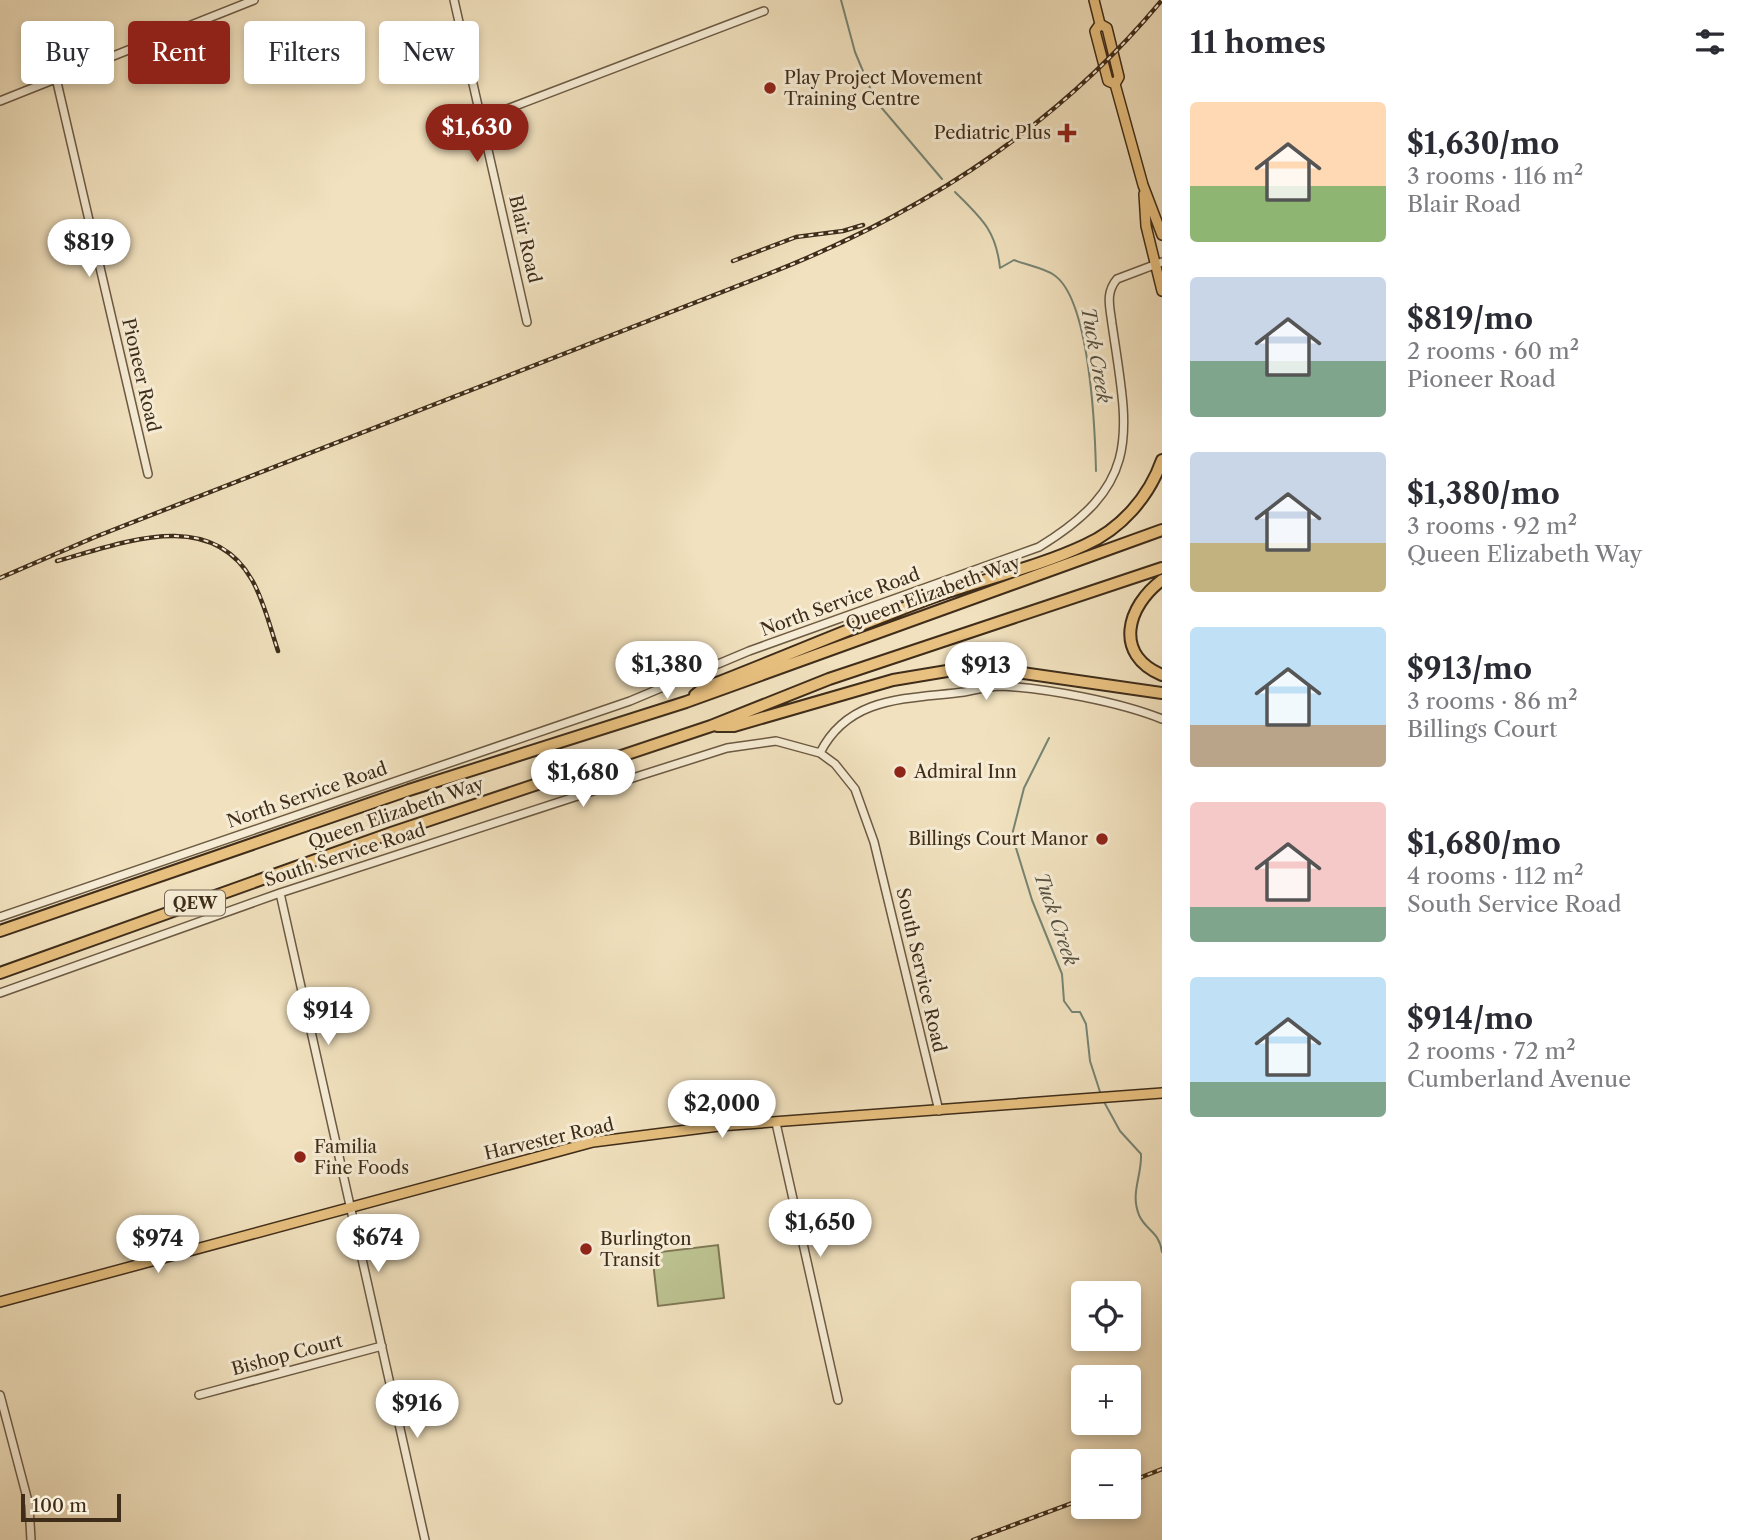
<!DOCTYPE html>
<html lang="en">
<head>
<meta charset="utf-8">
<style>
	body { margin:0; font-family:"Libre Caslon Text",serif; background:#f2f2f3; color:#2b2b33; height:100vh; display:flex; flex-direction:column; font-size:26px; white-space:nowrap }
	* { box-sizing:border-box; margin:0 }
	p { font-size:23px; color:#7c7c81 }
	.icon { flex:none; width:38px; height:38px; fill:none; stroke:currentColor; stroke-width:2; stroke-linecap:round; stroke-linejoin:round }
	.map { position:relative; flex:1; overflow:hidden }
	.panel { display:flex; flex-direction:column; background:#fff; width:595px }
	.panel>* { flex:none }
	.banner { position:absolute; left:21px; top:21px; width:665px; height:63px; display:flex; gap:14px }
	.fabs { position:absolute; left:1071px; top:1281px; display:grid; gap:14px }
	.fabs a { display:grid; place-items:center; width:70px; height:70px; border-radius:7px; background:#fff; box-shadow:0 4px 10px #0003; font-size:35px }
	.scale { position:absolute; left:21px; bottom:18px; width:100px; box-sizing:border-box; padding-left:7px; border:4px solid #3f2d1a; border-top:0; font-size:19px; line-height:24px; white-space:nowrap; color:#3f2d1a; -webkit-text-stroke:5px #f6ecd5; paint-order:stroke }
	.price { position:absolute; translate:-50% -60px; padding:0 16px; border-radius:24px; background:#fff; color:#222; font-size:23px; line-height:46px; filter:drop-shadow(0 2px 4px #0008) }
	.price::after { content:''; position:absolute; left:50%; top:42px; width:21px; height:16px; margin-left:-10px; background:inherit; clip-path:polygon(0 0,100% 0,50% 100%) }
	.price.on { background:#8f2418; color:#fff }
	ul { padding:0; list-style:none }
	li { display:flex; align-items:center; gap:21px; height:175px; padding:0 28px }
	li span { display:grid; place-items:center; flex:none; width:196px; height:140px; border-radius:7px; color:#555 }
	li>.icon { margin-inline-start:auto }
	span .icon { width:84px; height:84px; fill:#fffc; stroke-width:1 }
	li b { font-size:30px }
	h2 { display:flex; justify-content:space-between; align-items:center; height:84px; padding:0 28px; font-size:30px }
	.pill { padding:0 24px; border-radius:7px; background:#fff; box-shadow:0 4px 10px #0003; font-size:24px; line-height:63px }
	.pill.on { background:#8f2418; color:#fff }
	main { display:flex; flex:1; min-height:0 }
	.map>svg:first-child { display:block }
	.green { fill:#bcc290; stroke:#7e7855; stroke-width:2 }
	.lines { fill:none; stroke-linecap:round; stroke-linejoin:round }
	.stream { stroke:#768474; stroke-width:2 }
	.minor-casing { stroke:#6c5a43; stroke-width:10 }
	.major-casing { stroke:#3f2d1a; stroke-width:12 }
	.highway-casing { stroke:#3f2d1a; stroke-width:14 }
	.minor { stroke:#f6ecd5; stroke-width:7 }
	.major { stroke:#e8c07f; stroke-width:9 }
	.highway { stroke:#e8c07f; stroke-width:10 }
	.rail-casing { stroke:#3f2d1a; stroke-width:4.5 }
	.rail { stroke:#f6ecd5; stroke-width:2; stroke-dasharray:5; stroke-linecap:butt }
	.poi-dot { fill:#8f2418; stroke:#f6ecd5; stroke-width:2.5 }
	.labels { text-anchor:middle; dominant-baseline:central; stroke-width:6; stroke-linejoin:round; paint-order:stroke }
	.shield { fill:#f6ecd5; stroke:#766652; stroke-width:2 }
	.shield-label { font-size:16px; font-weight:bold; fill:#3f2d1a }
	.poi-label { font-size:18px; fill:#3f2d1a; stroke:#f6ecd5; text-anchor:start }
	.street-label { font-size:18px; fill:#3f2d1a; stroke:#f6ecd5 }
	.water-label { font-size:19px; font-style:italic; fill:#565140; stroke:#f6ecd5 }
</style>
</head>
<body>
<main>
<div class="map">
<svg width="1162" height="1540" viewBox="0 0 1162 1540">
	<rect width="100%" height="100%" fill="#f1e1be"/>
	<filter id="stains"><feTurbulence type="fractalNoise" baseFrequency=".00286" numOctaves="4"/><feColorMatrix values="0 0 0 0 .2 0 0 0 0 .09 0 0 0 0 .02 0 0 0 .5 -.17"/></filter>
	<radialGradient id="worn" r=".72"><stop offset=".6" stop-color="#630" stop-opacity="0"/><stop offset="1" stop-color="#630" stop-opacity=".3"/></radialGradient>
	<path class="green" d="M718 1245 724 1298 658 1306 652 1253Z"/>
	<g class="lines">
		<path class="stream" d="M841 0 855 52 875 100 942 179
			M955 192C981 218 996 230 1000 268L1014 260C1026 265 1044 268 1054 275 1090 299 1095 429 1096 471
			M1049 738 1024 788 1012 835 1032 900 1062 974 1064 1001 1072 1012H1080L1086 1024 1090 1061 1101 1095
			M1103 1100 1120 1131 1141 1154C1142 1176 1130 1193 1139 1215 1146 1231 1159 1231 1162 1252"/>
		<defs>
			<path id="minor" d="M454 0 527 322
				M56 78 148 474
				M0 101 254 0
				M481 119 764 11
				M820 753C849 695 909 699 964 692 976 690 989 686 1001 686 1046 688 1120 702 1162 719
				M280 893 425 1540
				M0 917 630 701 749 651 1039 547C1144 483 1128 433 1112 324 1110 307 1105 293 1117 279L1162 262
				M0 993 280 893 642 775 727 748 776 741 820 753 835 764 855 789 874 842 939 1111
				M776 1123 838 1400
				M0 1395 29 1505 31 1540
				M199 1395 382 1346"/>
			<path id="major" d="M1094 0 1100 24 1107 28 1119 77 1115 84 1143 185 1162 235
				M1100 24 1095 31 1108 81 1115 84
				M1144 194 1146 226 1162 291
				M0 1302 593 1142 719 1126 1162 1093"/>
			<path id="highway" d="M1162 580C1127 606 1113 654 1162 675
				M695 695 704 688C779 659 853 627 928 599 979 580 1036 568 1085 545 1121 529 1149 497 1162 460
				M717 726H734L893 680 965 668 995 669 1162 693
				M0 931 409 790 686 702 1162 530
				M0 973 391 833 711 726 829 679 1162 568"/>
		</defs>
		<use href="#minor" class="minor-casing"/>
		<use href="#major" class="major-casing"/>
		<use href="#highway" class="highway-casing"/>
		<use href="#minor" class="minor"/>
		<use href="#major" class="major"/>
		<use href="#highway" class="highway"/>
		<defs>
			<path id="rail" d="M733 261 796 237 843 231 863 225
				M57 561C120 544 210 506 252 580 264 601 270 627 278 651
				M0 578 95 537 768 274C921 214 1056 128 1162 0
				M1129 1482 1162 1469
				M973 1540 1083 1499"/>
		</defs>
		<use href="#rail" class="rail-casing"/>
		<use href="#rail" class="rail"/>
	</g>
	<g class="poi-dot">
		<circle cx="770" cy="88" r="7"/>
		<path d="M1063.5 122.5h7v7h7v7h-7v7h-7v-7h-7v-7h7z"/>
		<circle cx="900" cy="772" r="7"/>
		<circle cx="1102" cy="839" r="7"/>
		<circle cx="300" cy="1157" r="7"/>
		<circle cx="586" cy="1249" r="7"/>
	</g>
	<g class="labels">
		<rect class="shield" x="165" y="890.5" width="60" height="25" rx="5"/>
		<g class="shield-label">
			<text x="195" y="903">QEW</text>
		</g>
		<g class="poi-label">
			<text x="784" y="78">Play Project Movement<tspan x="784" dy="21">Training Centre</tspan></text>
			<text x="1051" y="133" text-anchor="end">Pediatric Plus</text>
			<text x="914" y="772">Admiral Inn</text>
			<text x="1088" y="839" text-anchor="end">Billings Court Manor</text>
			<text x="314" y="1147">Familia<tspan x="314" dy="21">Fine Foods</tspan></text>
			<text x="600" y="1239">Burlington<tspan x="600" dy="21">Transit</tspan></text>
		</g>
		<g class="street-label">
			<text transform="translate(525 239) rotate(77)">Blair Road</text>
			<text transform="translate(141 375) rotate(77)">Pioneer Road</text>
			<text transform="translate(933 593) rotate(-20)">Queen Elizabeth Way</text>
			<text transform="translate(840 602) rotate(-20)">North Service Road</text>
			<text transform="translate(307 795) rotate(-19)">North Service Road</text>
			<text transform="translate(396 813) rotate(-19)">Queen Elizabeth Way</text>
			<text transform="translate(345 855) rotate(-18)">South Service Road</text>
			<text transform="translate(921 970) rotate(77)">South Service Road</text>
			<text transform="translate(549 1139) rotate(-13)">Harvester Road</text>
			<text transform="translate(287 1355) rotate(-15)">Bishop Court</text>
		</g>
		<g class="water-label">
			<text transform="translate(1096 355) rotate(80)">Tuck Creek</text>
			<text transform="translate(1056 919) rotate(71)">Tuck Creek</text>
		</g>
	</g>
	<rect width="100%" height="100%" filter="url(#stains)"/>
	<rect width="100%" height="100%" fill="url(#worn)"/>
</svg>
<div class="fabs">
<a><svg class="icon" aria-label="locate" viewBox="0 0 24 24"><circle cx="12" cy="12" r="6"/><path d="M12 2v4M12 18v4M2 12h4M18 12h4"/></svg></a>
<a>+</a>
<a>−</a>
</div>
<div class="scale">100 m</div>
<b class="price on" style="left:477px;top:164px">$1,630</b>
<b class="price" style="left:89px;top:279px">$819</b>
<b class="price" style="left:667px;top:701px">$1,380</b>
<b class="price" style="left:986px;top:702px">$913</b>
<b class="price" style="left:583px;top:809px">$1,680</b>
<b class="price" style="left:328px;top:1047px">$914</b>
<b class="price" style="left:722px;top:1140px">$2,000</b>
<b class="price" style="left:820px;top:1259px">$1,650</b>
<b class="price" style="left:378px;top:1274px">$674</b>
<b class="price" style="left:158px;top:1275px">$974</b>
<b class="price" style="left:417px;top:1440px">$916</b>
<div class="banner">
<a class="pill">Buy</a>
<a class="pill on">Rent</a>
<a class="pill">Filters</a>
<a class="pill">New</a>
</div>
</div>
<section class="panel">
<h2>11 homes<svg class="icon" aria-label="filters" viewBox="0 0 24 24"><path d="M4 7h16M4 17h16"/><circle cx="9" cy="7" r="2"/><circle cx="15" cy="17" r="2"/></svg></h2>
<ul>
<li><span style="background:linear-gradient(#ffd9b3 60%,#8fb573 0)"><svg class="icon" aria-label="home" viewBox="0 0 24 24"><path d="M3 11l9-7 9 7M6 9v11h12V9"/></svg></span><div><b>$1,630/mo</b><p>3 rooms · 116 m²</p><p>Blair Road</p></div></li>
<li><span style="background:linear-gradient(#c9d6e8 60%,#7fa58c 0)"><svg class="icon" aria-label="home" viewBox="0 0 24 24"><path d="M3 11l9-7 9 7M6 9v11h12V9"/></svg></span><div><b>$819/mo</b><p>2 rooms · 60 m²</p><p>Pioneer Road</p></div></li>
<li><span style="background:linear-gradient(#c9d6e8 65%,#c2b280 0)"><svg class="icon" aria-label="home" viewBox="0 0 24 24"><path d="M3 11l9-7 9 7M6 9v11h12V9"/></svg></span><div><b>$1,380/mo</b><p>3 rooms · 92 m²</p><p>Queen Elizabeth Way</p></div></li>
<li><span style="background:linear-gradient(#bfe0f5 70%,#b9a48a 0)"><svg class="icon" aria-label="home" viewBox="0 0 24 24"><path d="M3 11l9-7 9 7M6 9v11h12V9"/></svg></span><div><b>$913/mo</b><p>3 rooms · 86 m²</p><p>Billings Court</p></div></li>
<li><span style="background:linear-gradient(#f6c9c9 75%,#7fa58c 0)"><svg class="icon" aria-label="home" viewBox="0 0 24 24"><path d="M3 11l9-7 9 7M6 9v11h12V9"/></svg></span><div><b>$1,680/mo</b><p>4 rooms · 112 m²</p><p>South Service Road</p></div></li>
<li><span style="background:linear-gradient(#bfe0f5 75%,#7fa58c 0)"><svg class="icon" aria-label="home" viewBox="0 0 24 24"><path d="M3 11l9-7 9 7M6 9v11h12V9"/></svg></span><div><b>$914/mo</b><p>2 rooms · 72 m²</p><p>Cumberland Avenue</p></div></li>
</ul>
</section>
</main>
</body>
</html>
